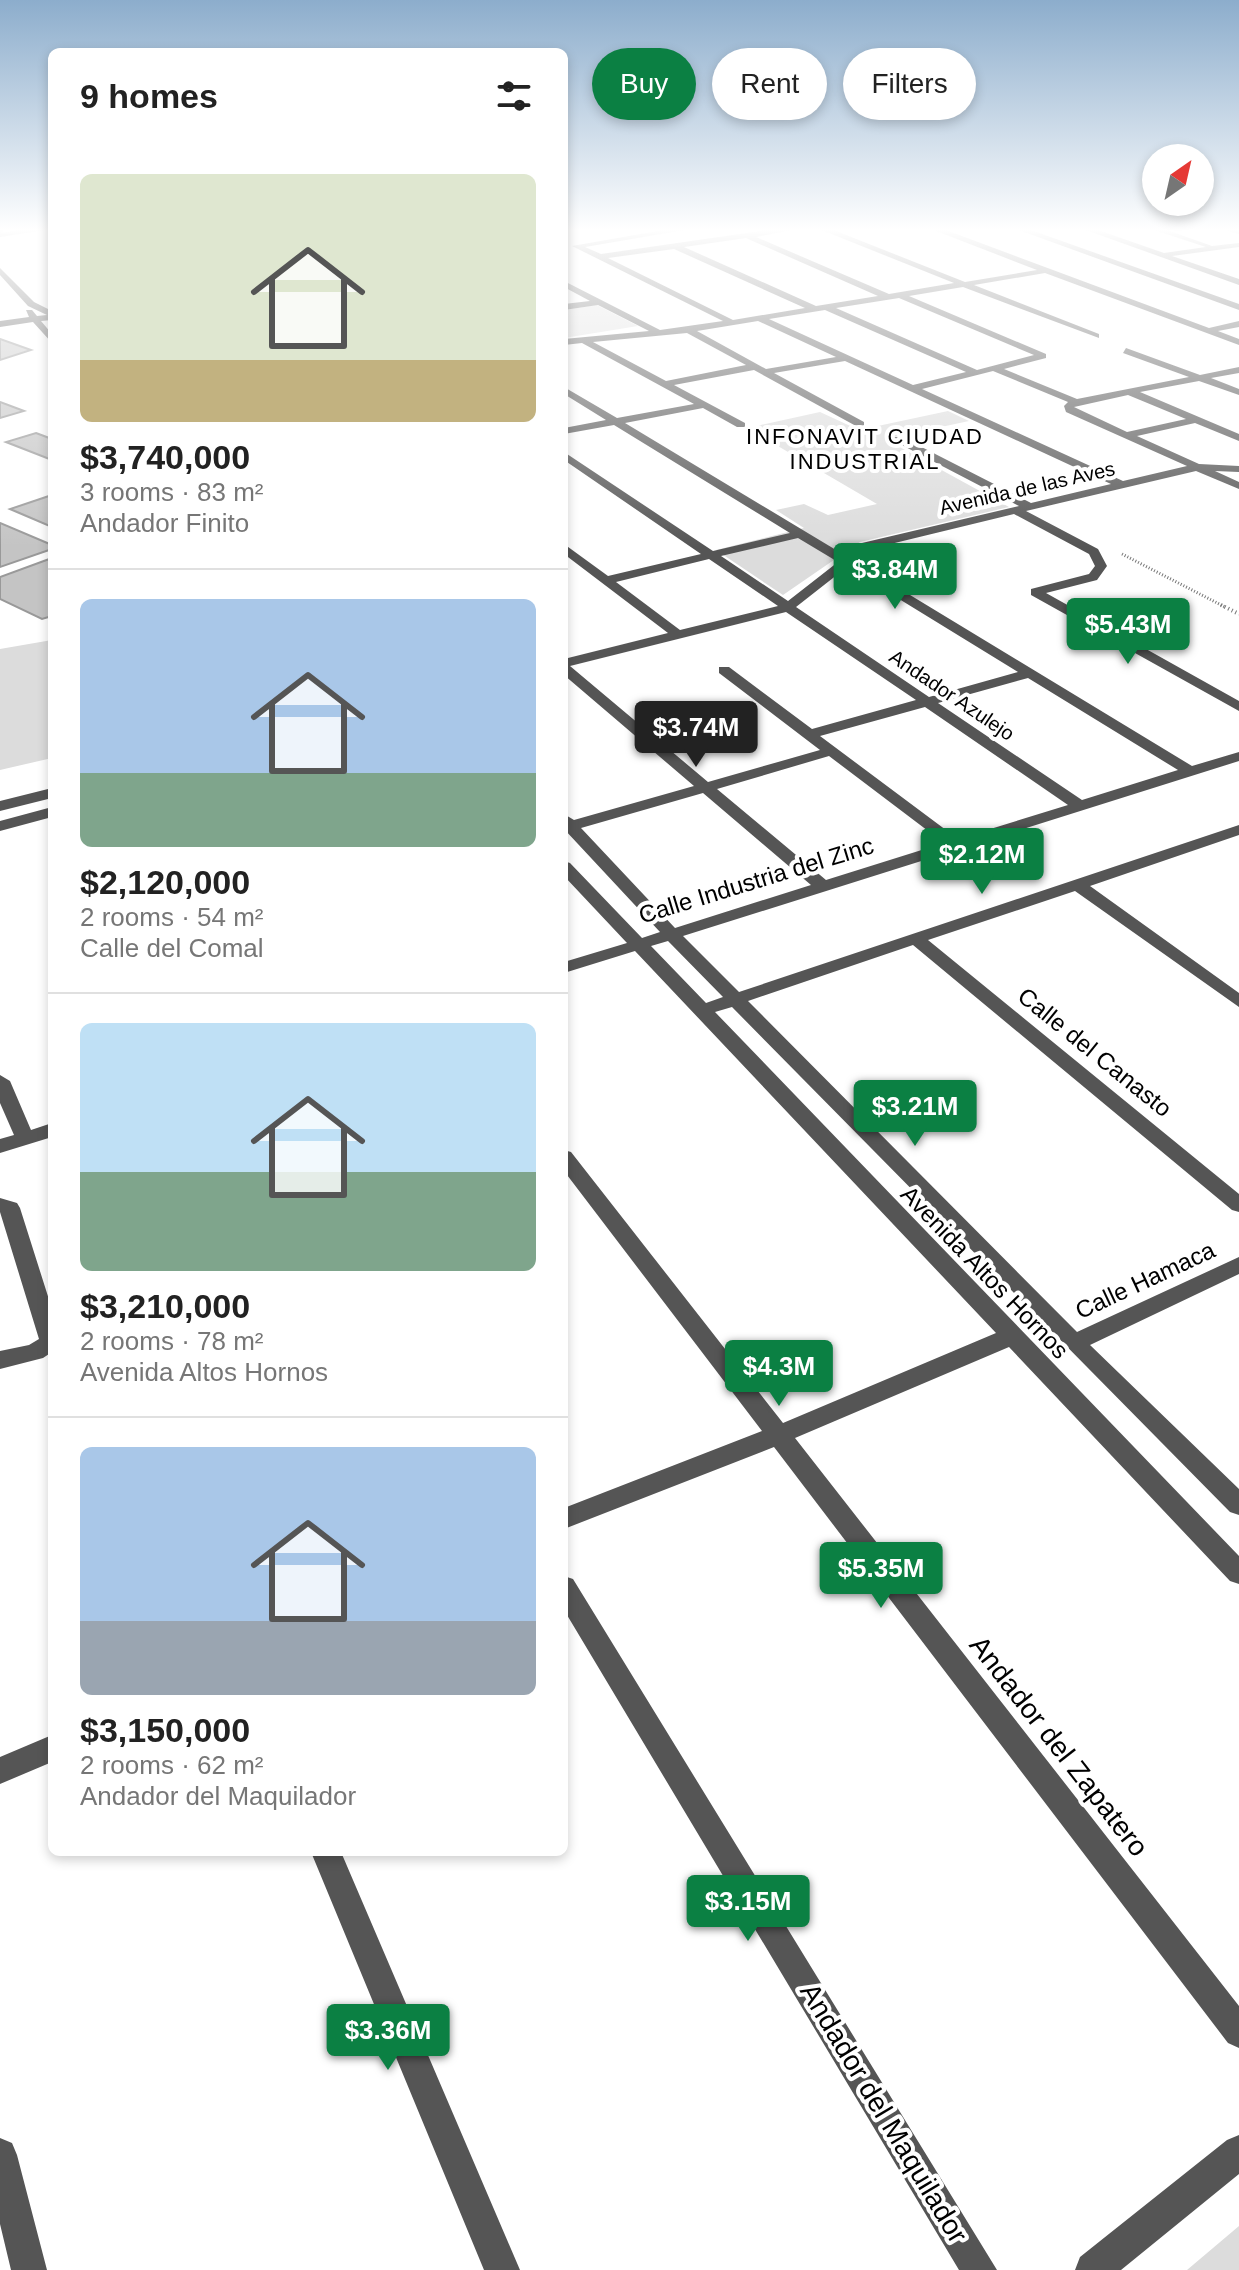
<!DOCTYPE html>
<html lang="en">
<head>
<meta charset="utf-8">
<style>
	body { margin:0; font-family:Helvetica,sans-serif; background:#f6f6f6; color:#222; height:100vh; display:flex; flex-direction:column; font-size:30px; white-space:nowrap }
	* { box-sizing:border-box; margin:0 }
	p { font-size:26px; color:#767676 }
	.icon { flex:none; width:44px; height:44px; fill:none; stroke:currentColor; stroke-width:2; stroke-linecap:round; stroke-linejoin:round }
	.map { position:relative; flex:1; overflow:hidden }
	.sheet { position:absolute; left:48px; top:48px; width:520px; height:1808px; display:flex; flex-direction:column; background:#fff; border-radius:12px; box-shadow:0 4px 12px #0003 }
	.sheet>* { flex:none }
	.top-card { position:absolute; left:592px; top:48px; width:526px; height:72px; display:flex; gap:16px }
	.needle { width:52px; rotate:34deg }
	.controls { position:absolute; left:1142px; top:144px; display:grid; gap:16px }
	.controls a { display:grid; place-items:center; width:72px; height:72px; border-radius:50%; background:#fff; box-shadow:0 4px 12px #0003; font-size:40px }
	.price { position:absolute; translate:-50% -68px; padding:0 18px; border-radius:8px; background:#0b8043; color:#fff; font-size:26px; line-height:52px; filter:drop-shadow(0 2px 4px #0008) }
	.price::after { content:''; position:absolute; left:50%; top:48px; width:24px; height:18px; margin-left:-12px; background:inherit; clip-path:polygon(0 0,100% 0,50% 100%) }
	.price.on { background:#222; color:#fff }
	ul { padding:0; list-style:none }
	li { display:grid; align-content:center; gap:16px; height:424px; padding:0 32px }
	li+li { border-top:2px solid #e0e0e0 }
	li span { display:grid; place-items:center; height:248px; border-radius:12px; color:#555 }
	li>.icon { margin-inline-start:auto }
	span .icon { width:144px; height:144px; fill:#fffc; stroke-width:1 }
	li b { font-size:34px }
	h2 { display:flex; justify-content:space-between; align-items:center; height:96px; padding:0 32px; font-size:34px }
	.chip { padding:0 28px; border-radius:36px; background:#fff; box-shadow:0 4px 12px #0003; font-size:28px; line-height:72px }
	.chip.on { background:#0b8043; color:#fff }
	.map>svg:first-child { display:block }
	.green { fill:#dcdcdc }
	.building { fill:#c4c4c4; stroke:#999; stroke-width:2 }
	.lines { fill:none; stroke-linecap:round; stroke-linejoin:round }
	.highway-casing { stroke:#dbdbdb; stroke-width:3 }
	.path-far1 { stroke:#777; stroke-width:3; stroke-dasharray:1 2; stroke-linecap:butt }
	.path { stroke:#777; stroke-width:4; stroke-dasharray:1 3; stroke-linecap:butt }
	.minor { fill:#555; fill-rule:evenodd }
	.highway { fill:#000; fill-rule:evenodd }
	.labels { text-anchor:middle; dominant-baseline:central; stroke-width:8; stroke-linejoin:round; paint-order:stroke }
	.far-street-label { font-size:20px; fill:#000; stroke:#fff }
	.far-neighbourhood-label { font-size:22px; letter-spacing:2px; fill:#000; stroke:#fff }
	.street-label { font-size:24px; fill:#000; stroke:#fff }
	.near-street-label { font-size:28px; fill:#000; stroke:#fff }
</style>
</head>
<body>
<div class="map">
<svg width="1239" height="2270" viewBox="0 0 1239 2270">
	<rect width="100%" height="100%" fill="#fff"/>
	<path class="green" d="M597 305 638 326 564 338V310Z
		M948 411 969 421 885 439 1009 507 860 542 783 595 716 550 804 528 776 510 804 504 828 515 877 504 747 428 820 412 859 430Z
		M52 640V758L0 770V649Z
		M1239 2226V2270H1187Z"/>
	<path class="building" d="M0 339 31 350 0 360Z
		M0 402 24 411 0 418Z
		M36 433 52 439V460L6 442Z
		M52 495V527L10 509Z
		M0 523 52 545V549L0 567Z
		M52 558V616L42 619 0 599V577Z"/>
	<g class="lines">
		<defs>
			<path id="highway" d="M0 229H6L0 233Z"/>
		</defs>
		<use href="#highway" class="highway-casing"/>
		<path class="path-far1" d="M1122 554 1225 607"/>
		<path class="path" d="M1221 605 1239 614"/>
		<path class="minor" d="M27 229H51L0 237V233Z
			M669 229H690L585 247 601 254 775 229H797L756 237 889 294 954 283 819 229H831L965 282 1037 270 931 229H943L1209 328 1239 321V327L1218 331 1239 339V345L1045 273 974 285 1099 334V338L963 287 909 296 1046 354V358L1004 369 1077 399 1189 377 1123 353 1126 348 1200 375 1239 367V373L1211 378 1239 389V395L1199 381 1140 392 1239 434V441L1195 423 1137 436 1199 464 1239 466V472L1215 471 1239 482V489L1196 471 1026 511 1098 549 1107 566 1097 580 1046 593 1239 701V711L1031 595V589L1089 574 1095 566 1089 554 1014 514 870 549 854 561 1192 766 1239 752V761L683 936 739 992 1239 825V835L1090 886 1239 993V1007L1075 891 928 940 1239 1194V1212L1232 1210 913 945 748 1001 1077 1332 1239 1257V1274L1090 1345 1239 1489V1515L1230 1512 732 1007 715 1012 1239 1556V1584L1230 1581 1009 1347 795 1438 1239 2006V2048L1228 2043 774 1447 564 1529V1508L762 1431 564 1171V1150L571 1152 783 1423 996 1333 635 951 564 973V962L627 943 564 876V861L570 863 642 938 660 932 564 829V814L574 820 694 786 564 675V659L668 633 564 554V544L608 576 701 554 564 460V452L713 551 790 533 614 425 564 434V428L606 420 564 394V387L617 418 694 404 582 343 564 345V339L649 331 598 305 564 310V304L590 301 564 287V281L660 330 723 321 572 246ZM746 238 878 296 816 306 684 247ZM674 249 805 308 733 320 608 258ZM899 298 1034 355 977 370 836 308ZM825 310 966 372 913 385 769 319ZM758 321 836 357 766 369 697 331ZM687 333 746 365 666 381 593 342ZM845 361 1111 484 1031 503 902 437H894V441L1019 506 862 543 846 556 625 423 703 408 737 427H745V423L674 385 754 370 856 426H864V422L774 373ZM993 371 1068 402 1064 406 1066 412 1187 466 1123 481 922 389ZM1128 395 1186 419 1127 432 1074 407ZM798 538 838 562 788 601 721 556ZM709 559 778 606 680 630 616 582ZM847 567 1018 672 929 697 796 607ZM786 612 916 700 812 729 729 667H719V673L820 750 708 782 570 666ZM1028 678 1178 770 1082 800 938 703ZM925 707 1068 805 958 839 820 736ZM829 756 944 843 826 880 717 789ZM703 793 811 885 675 928 581 828ZM668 941 723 997 706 1003 651 946Z
			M1016 229H1028L1239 304V310Z
			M1083 229H1095L1164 253 1206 247 1151 229H1164L1212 246 1239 243V247L1172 256 1239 279V285Z
			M1227 229H1239V234L1228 231Z
			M0 268 34 302 52 311V320L41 321 52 334V343L33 322 0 327V321L29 317 26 310H32L37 316 47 315 28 306 0 275Z
			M52 788V798L0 811V801Z
			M52 807V817L0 831V821Z
			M0 1075 10 1081 31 1130 52 1123V1137L0 1153V1139L14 1135 0 1103Z
			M0 1198 17 1203 20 1208 52 1309V1352L43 1358 0 1369V1351L29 1345 39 1339 0 1212Z
			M564 1576 573 1579 997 2270H959L564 1610Z
			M52 1735V1762L0 1784V1757Z
			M311 1852H341L520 2270H484Z
			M1239 2135V2174L1121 2270H1075L1080 2257 1227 2140Z
			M0 2138 12 2143 17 2155 47 2270H11L0 2224Z"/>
		<use href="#highway" class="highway"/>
	</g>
	<linearGradient id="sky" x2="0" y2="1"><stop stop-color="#8cadcc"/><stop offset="0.42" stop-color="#fff"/><stop offset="1" stop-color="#fff" stop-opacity="0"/></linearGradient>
	<rect width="1239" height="547" fill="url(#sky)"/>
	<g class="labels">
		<g class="far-street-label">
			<text transform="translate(1027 488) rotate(-13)">Avenida de las Aves</text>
			<text transform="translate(952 695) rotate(34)">Andador Azulejo</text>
		</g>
		<g class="far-neighbourhood-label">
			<text x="865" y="436">INFONAVIT CIUDAD<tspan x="865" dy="25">INDUSTRIAL</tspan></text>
		</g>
		<g class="street-label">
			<text transform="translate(756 880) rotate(-17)">Calle Industria del Zinc</text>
			<text transform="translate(1095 1052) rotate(39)">Calle del Canasto</text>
			<text transform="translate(985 1272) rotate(46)">Avenida Altos Hornos</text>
			<text transform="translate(1145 1280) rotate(-25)">Calle Hamaca</text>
		</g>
		<g class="near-street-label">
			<text transform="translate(1059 1746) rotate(52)">Andador del Zapatero</text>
			<text transform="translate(884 2113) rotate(59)">Andador del Maquilador</text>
		</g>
	</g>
</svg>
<div class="controls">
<a><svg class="needle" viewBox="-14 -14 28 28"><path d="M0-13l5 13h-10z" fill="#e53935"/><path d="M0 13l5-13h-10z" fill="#767676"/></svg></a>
</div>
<b class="price" style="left:895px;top:611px">$3.84M</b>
<b class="price" style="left:1128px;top:666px">$5.43M</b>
<b class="price on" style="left:696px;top:769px">$3.74M</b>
<b class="price" style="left:982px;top:896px">$2.12M</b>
<b class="price" style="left:915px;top:1148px">$3.21M</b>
<b class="price" style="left:779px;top:1408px">$4.3M</b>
<b class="price" style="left:881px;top:1610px">$5.35M</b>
<b class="price" style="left:748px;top:1943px">$3.15M</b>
<b class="price" style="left:388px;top:2072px">$3.36M</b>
<div class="top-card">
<a class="chip on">Buy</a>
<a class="chip">Rent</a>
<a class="chip">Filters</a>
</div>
<section class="sheet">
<h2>9 homes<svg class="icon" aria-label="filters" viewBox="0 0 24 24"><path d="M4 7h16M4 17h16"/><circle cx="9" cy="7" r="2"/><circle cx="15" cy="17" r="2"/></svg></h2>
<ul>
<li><span style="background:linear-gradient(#dfe7d0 75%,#c2b280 0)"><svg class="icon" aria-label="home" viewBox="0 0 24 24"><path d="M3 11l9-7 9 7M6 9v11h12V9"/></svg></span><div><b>$3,740,000</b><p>3 rooms · 83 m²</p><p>Andador Finito</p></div></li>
<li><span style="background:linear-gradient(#a9c7e8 70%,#7fa58c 0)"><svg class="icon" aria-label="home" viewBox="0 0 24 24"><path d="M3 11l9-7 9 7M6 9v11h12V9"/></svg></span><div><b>$2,120,000</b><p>2 rooms · 54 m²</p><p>Calle del Comal</p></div></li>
<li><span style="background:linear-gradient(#bfe0f5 60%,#7fa58c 0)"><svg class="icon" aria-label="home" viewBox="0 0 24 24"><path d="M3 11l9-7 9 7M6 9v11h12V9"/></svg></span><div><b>$3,210,000</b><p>2 rooms · 78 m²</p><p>Avenida Altos Hornos</p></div></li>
<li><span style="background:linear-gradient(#a9c7e8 70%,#9aa5b1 0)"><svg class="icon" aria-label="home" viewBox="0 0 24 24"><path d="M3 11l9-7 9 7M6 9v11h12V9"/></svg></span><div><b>$3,150,000</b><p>2 rooms · 62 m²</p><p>Andador del Maquilador</p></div></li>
</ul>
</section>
</div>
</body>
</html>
